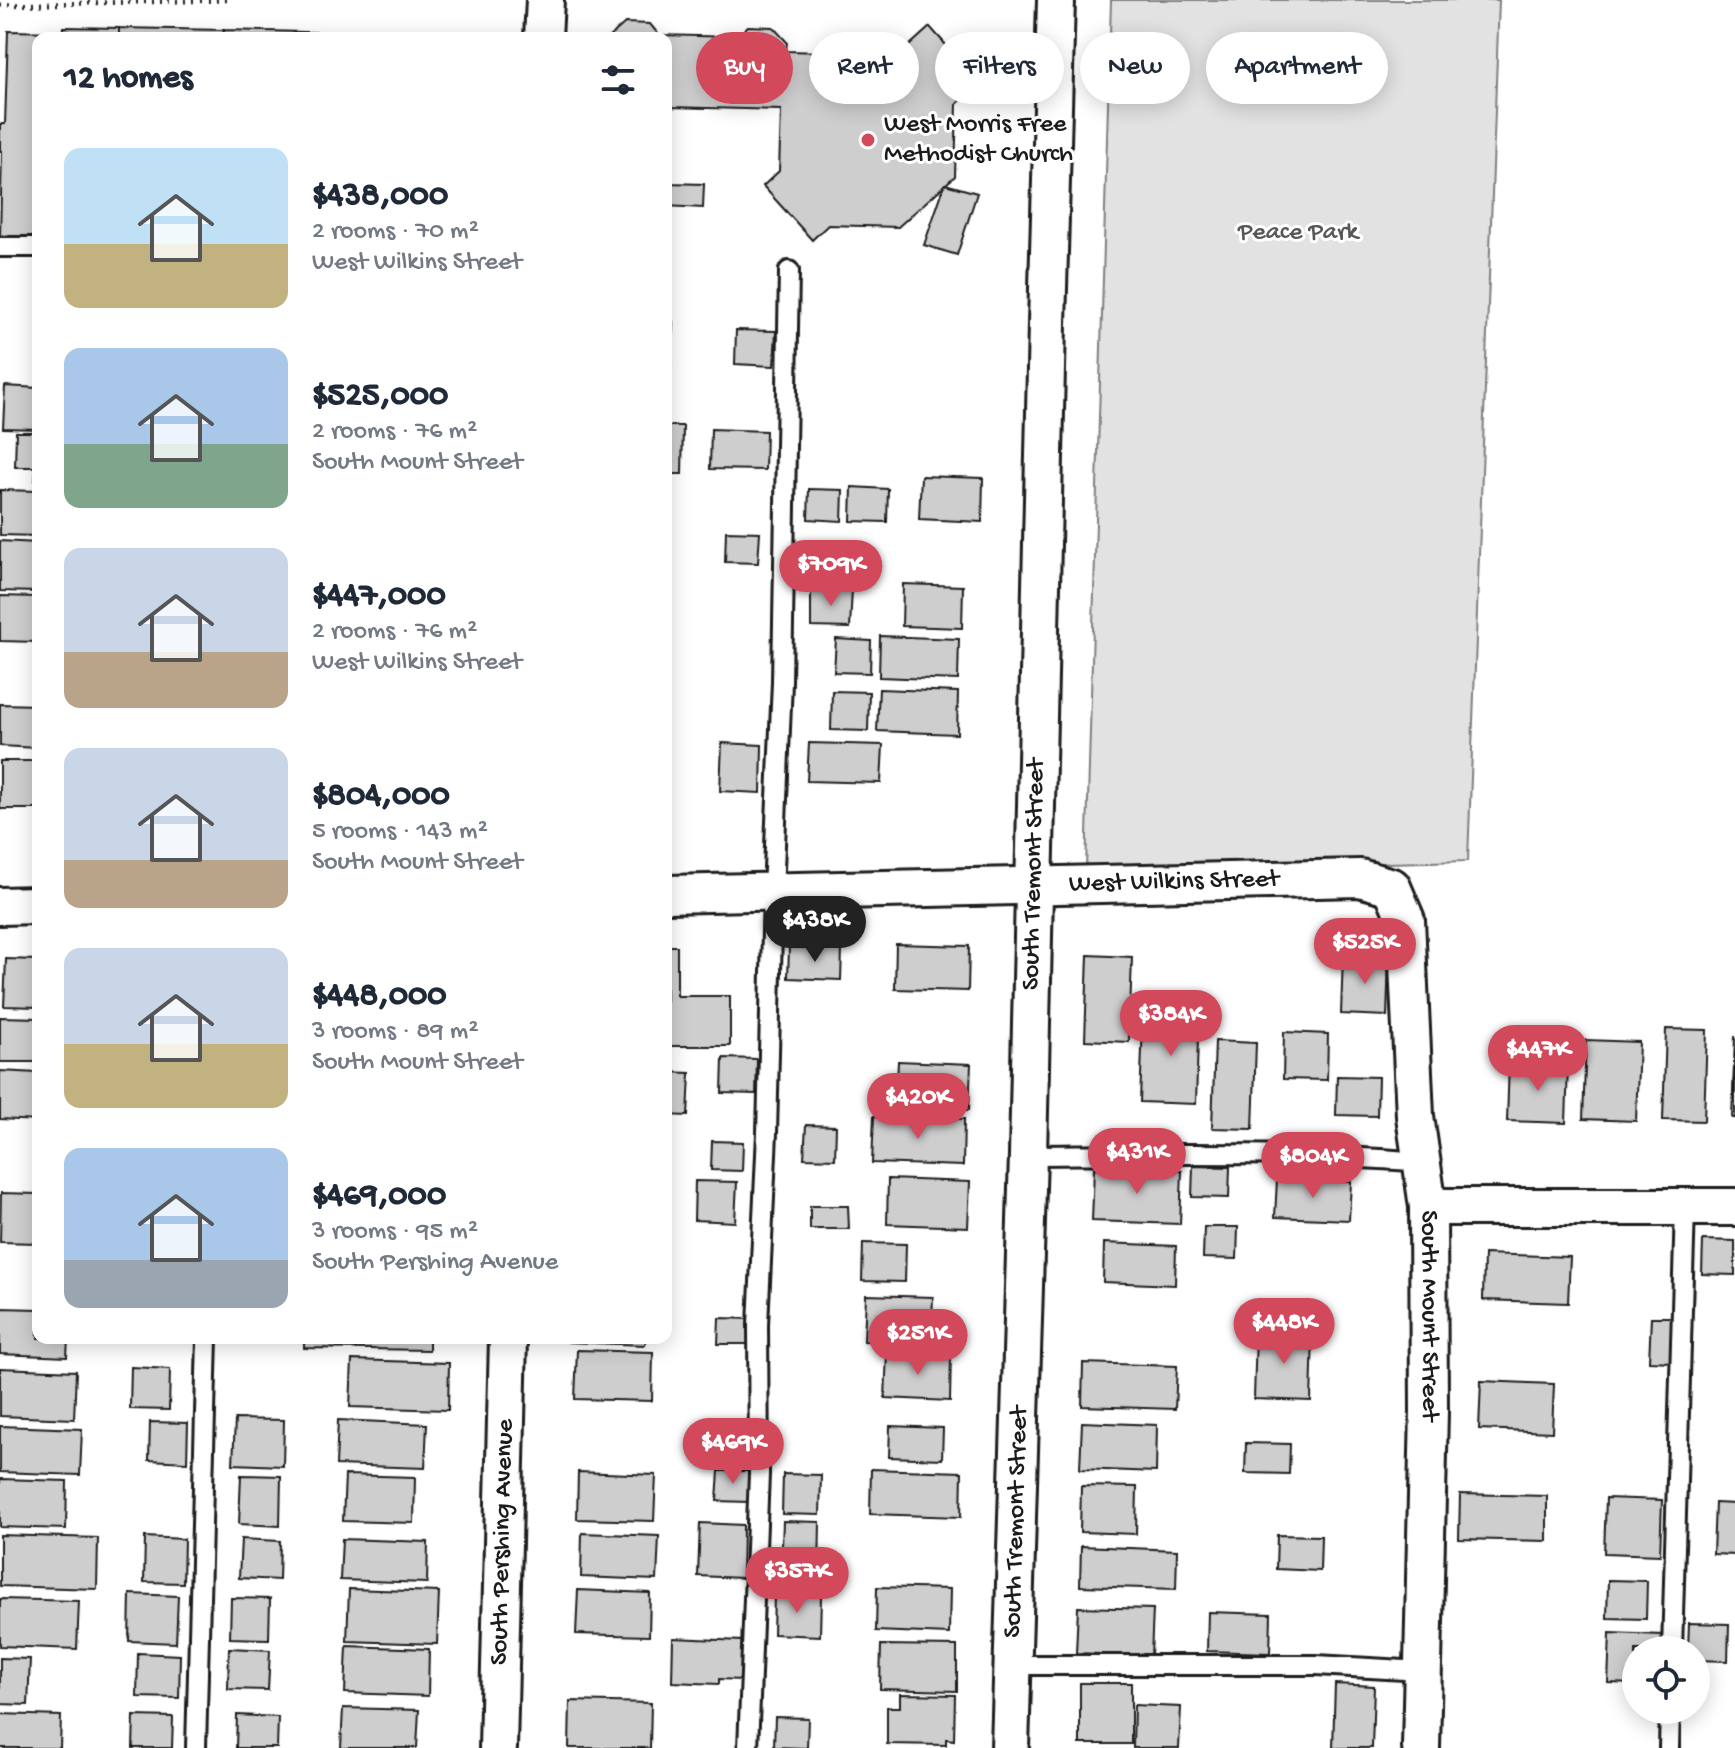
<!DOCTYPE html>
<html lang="en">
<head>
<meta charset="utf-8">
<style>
	body { margin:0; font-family:"Gochi Hand",sans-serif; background:#f2f2f3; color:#1f2937; height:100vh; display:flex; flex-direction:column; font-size:30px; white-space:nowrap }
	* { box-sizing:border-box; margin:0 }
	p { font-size:26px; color:#747a83 }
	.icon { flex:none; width:44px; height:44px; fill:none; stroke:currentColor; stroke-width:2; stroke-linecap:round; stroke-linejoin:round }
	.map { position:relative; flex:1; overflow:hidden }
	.details { position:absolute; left:32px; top:32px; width:640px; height:1312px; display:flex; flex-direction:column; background:#fff; border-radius:16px; box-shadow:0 4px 20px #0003 }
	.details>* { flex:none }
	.banner { position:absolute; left:696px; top:32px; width:760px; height:72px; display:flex; gap:16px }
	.controls { position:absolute; left:1622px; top:1636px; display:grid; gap:16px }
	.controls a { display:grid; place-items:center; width:88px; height:88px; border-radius:50%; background:#fff; box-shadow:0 4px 20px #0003; font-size:40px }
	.price { position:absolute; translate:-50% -68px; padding:0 18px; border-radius:28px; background:#d1495b; color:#fff; font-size:26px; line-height:52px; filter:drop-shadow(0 2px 4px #0008) }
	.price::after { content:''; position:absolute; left:50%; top:48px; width:24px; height:18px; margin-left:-12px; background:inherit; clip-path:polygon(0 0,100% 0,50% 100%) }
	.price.current { background:#222; color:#fff }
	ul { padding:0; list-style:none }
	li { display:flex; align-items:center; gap:24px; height:200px; padding:0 32px }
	li span { display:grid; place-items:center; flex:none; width:224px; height:160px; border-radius:16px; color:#555 }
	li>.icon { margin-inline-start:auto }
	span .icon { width:96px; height:96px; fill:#fffc; stroke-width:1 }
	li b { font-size:34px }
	h2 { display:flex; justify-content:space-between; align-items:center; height:96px; padding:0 32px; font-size:34px }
	.pill { padding:0 28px; border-radius:36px; background:#fff; box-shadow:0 4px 20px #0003; font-size:28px; line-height:72px }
	.pill.current { background:#d1495b; color:#fff }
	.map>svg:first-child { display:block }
	.green { fill:#e2e2e2; stroke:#7f7f7f; stroke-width:2 }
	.building { fill:#cecece; stroke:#1c1c1c; stroke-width:2 }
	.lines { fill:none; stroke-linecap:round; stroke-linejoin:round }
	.lane-casing { stroke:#1c1c1c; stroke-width:24 }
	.street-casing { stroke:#1c1c1c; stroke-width:42 }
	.path { stroke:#1c1c1c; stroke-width:5; stroke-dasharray:2 6; stroke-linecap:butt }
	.lane { stroke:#fff; stroke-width:18 }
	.street { stroke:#fff; stroke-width:36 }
	.poi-dot { fill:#d1495b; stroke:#fff; stroke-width:3 }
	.labels { text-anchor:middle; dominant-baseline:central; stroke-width:6; stroke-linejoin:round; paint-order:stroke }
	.poi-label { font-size:26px; fill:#1c1c1c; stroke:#fff; text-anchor:start }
	.park-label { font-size:26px; fill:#575757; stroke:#fff }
	.street-label { font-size:26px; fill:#1c1c1c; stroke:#fff }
</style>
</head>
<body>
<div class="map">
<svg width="1735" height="1748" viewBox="0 0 1735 1748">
	<rect width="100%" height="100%" fill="#fff"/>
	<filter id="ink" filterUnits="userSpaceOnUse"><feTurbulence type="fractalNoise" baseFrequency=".0125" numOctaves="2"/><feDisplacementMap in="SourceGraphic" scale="16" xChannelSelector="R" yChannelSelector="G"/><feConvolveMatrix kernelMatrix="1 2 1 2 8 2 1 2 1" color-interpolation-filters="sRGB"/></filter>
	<g filter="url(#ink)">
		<path class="green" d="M1111 0H1499L1468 861 1086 870Z"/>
		<path class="building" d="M625 23 650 24 659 35 736 37 748 26 773 27 787 42 786 51 900 54 930 27 980 83 957 104 955 176 898 227 828 225 812 240 763 186 779 171 781 110 670 107 668 183 704 184 703 208 666 206V38H608Z
			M63 27 119 28V38H62Z
			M119 28 224 30 223 38H119Z
			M224 30 342 33 341 38H223Z
			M8 31 58 32 57 38H38V237H0L2 151H0V124H5Z
			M342 33 459 36V38H341Z
			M945 184 977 193 957 255 924 245Z
			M666 322H673L671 364H666Z
			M736 330 776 331 774 366 735 364Z
			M5 386 38 388V429L3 428Z
			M666 426H683L682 474H666Z
			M711 429 766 431 765 470 710 469Z
			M16 432H38V484L35 483 36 467H15Z
			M921 476 983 478 982 522 919 519Z
			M852 487 888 489 887 522 851 521Z
			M809 489 843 490 842 521 808 519Z
			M0 490 38 491V536L0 535Z
			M726 531 760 532 758 563 725 562Z
			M0 541 38 543V592L0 591Z
			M903 584 963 586 962 628 902 626Z
			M811 588 852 589 850 628 811 627Z
			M0 596 38 597V642L0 641Z
			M880 636 959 639 958 680 879 677Z
			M836 639 871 641 870 673 834 672Z
			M879 689 958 692 957 734 877 731Z
			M832 691 869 692 868 731 831 730Z
			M0 704 38 705V748L0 746Z
			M722 743 762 745 761 793 720 791Z
			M809 743 883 745 881 783 807 781Z
			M0 761H38V809H0Z
			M896 944 969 946 968 991 895 989Z
			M666 946H677V996H730V1046H666Z
			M789 947 842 949 841 980 788 978Z
			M1088 955 1132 957 1129 1042 1085 1040Z
			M1343 956 1389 957 1387 1016 1341 1014Z
			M6 959 38 960V1007L4 1006Z
			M1173 1004 1199 1005 1196 1104 1140 1102 1143 1023 1172 1024Z
			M0 1017 38 1018V1062H0Z
			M1666 1029 1707 1030 1704 1121 1663 1120Z
			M1284 1032 1328 1034 1327 1080 1283 1079Z
			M1735 1036V1118H1732Z
			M1586 1040 1639 1042 1636 1121 1583 1119Z
			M1215 1041 1256 1043 1253 1129 1212 1128Z
			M723 1058 757 1059 756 1094 722 1093Z
			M898 1061 971 1064 969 1110 896 1107Z
			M1509 1063 1568 1065 1566 1123 1507 1121Z
			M0 1071 38 1073V1121L0 1119Z
			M666 1072 690 1073 688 1116 666 1115Z
			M1337 1076 1378 1077 1377 1116 1336 1115Z
			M874 1116 964 1119 963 1166 872 1163Z
			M806 1125 836 1126 835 1159 804 1158Z
			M712 1141 743 1142 742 1171 711 1170Z
			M1193 1166 1230 1167 1229 1198 1192 1197Z
			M1094 1168 1182 1171 1180 1224 1092 1221Z
			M888 1179 970 1182 968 1227 887 1224Z
			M1277 1179 1351 1182 1349 1220 1275 1217Z
			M695 1181 737 1182 735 1222 694 1220Z
			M1 1193 38 1194V1243L0 1242Z
			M810 1206H848L849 1229H810Z
			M1204 1227H1238L1237 1259 1203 1258Z
			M1703 1240 1735 1241V1275L1702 1274Z
			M863 1243 906 1244 905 1282 862 1281Z
			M1104 1243 1176 1246 1175 1285 1103 1282Z
			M1484 1254 1570 1257 1568 1303 1483 1300Z
			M866 1295 933 1297 931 1343 864 1341Z
			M0 1308 38 1309V1338H68L67 1357 0 1354Z
			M1651 1317H1675L1673 1362 1649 1361Z
			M719 1318 752 1319 751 1344H718Z
			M1256 1332 1313 1334 1311 1401 1254 1399Z
			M304 1338H429V1350L304 1348Z
			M568 1338H646L645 1345 568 1342Z
			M577 1350 653 1352 652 1401 575 1399Z
			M887 1353 951 1355 950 1401 885 1398Z
			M352 1360 449 1363 448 1410 350 1407Z
			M1083 1363 1177 1366 1175 1409 1082 1406Z
			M131 1367 170 1369 169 1410 130 1409Z
			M0 1368 76 1371 74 1419 0 1416Z
			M1481 1381 1554 1384 1552 1432 1479 1429Z
			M235 1419 284 1420 283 1466 233 1464Z
			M338 1420 427 1424 425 1468 336 1465Z
			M150 1422 188 1423 187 1462 149 1460Z
			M1082 1422 1157 1425 1156 1472 1080 1469Z
			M0 1426 82 1429 80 1475 0 1472Z
			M890 1426 943 1428 942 1459 889 1457Z
			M1246 1443 1290 1444 1289 1474 1245 1473Z
			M871 1469 962 1472 961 1517 870 1514Z
			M719 1471H749L748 1502 717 1501Z
			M578 1472 656 1475 654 1521 577 1519Z
			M783 1474 821 1475 820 1515 782 1514Z
			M241 1475 281 1476 280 1526 239 1524Z
			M345 1475 415 1477 414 1523 343 1521Z
			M0 1479 67 1481 66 1529 0 1527Z
			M1081 1486 1137 1487 1136 1534 1080 1532Z
			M1460 1494 1547 1496V1541L1459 1539Z
			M1606 1498 1662 1500 1660 1555 1604 1553Z
			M1715 1503 1735 1504V1555L1713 1554Z
			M783 1521 820 1522 819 1572 781 1571Z
			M700 1523 743 1525 742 1578 698 1576Z
			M582 1533 659 1536 657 1580 581 1577Z
			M0 1535 98 1538 97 1589 0 1586Z
			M1277 1535 1321 1536 1320 1571 1276 1569Z
			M145 1537 184 1539 183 1583 144 1582Z
			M241 1539 280 1541 279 1580 239 1578Z
			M342 1539 428 1542 427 1583 340 1580Z
			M1081 1546 1177 1550 1176 1589 1080 1586Z
			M1608 1580 1647 1581 1646 1619 1607 1618Z
			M877 1587 950 1589 949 1634 876 1631Z
			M349 1589 439 1592 437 1644 347 1641Z
			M578 1590 650 1593 649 1636 576 1634Z
			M130 1594 178 1596 176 1643 129 1641Z
			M774 1595 821 1596 820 1636 773 1634Z
			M231 1598 270 1599 269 1639 230 1638Z
			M0 1599 79 1601 77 1649 0 1646Z
			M1078 1607 1153 1609 1151 1656 1076 1653Z
			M1208 1612 1271 1614 1270 1653 1207 1651Z
			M1689 1623 1729 1624 1728 1661 1696 1660V1650H1688Z
			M1610 1633 1662 1635 1661 1650H1636V1684L1608 1683Z
			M673 1638 743 1641 741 1680 719 1679V1684L672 1682Z
			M881 1645 957 1646V1691L880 1689Z
			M347 1646 429 1649 428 1696 345 1693Z
			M229 1648 270 1650 268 1690 228 1689Z
			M138 1653 180 1655 179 1698 137 1697Z
			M0 1658 30 1659 28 1705 0 1704Z
			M1080 1683H1131V1744H1080Z
			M1335 1684 1374 1686 1372 1748H1333Z
			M900 1694 955 1695 954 1740 946 1739V1745L887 1744V1707H900Z
			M570 1701 651 1703 650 1748H569Z
			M1134 1705 1181 1707 1179 1748H1133Z
			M343 1708 419 1710 417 1748H341Z
			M0 1714 61 1716 60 1748H0Z
			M237 1715 278 1717 277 1748H236Z
			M134 1716 173 1717 172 1748H133Z
			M775 1717 808 1718 807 1748 774 1747Z"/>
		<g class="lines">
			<defs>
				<path id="lane" d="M0 247H38
					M1028 1155C1159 1154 1291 1151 1422 1162
					M1672 1650 1685 1207
					M1012 1665H1316L1423 1671
					M196 1748 207 1338
					M748 1748 759 1474 758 1325 767 1133 773 892 782 682 789 271
					M1669 1748 1670 1710"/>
				<g id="street">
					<path d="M543 38 545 0"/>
					<path id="s1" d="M666 894 1360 878 1392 887 1406 920 1415 1116 1428 1207 1429 1411 1421 1748"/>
					<path d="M0 906 38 905"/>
					<path d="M1428 1207H1735"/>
					<path id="s2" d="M498 1748 508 1338"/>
					<path id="s3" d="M1010 1748 1028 1155 1047 324 1056 0"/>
				</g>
			</defs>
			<use href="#lane" class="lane-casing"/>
			<use href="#street" class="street-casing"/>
			<path class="path" d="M0 5 229 0"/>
			<use href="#lane" class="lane"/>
			<use href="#street" class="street"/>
		</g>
	</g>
	<circle class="poi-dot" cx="868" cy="140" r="8"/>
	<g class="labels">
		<g class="poi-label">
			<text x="884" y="125">West Morris Free<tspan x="884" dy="30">Methodist Church</tspan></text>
		</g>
		<g class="park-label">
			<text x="1298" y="233">Peace Park</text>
		</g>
		<g class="street-label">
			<text stroke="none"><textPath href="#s3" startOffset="874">South Tremont Street</textPath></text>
			<text stroke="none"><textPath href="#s1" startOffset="508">West Wilkins Street</textPath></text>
			<text stroke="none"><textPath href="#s1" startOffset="1160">South Mount Street</textPath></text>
			<text stroke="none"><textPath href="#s3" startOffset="226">South Tremont Street</textPath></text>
			<text stroke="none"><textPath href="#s2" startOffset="206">South Pershing Avenue</textPath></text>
		</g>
	</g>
</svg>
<div class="controls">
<a><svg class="icon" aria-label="locate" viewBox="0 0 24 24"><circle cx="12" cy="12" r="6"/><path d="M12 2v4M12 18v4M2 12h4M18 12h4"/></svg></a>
</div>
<b class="price" style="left:831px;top:608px">$709K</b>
<b class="price current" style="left:815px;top:964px">$438K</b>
<b class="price" style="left:1365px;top:986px">$525K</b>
<b class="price" style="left:1171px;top:1058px">$384K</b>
<b class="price" style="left:1538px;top:1093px">$447K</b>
<b class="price" style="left:918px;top:1141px">$420K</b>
<b class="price" style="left:1137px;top:1196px">$431K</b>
<b class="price" style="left:1313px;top:1200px">$804K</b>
<b class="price" style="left:1284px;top:1366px">$448K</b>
<b class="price" style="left:918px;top:1377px">$251K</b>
<b class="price" style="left:733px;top:1486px">$469K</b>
<b class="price" style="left:797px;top:1615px">$357K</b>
<div class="banner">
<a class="pill current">Buy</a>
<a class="pill">Rent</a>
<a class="pill">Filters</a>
<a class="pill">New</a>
<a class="pill">Apartment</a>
</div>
<section class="details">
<h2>12 homes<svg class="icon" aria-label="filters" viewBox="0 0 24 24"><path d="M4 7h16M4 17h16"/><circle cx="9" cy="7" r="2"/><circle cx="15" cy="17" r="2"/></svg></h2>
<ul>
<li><span style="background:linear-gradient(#bfe0f5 60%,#c2b280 0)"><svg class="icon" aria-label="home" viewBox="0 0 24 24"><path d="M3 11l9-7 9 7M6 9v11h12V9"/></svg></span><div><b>$438,000</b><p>2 rooms · 70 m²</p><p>West Wilkins Street</p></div></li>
<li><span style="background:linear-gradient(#a9c7e8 60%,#7fa58c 0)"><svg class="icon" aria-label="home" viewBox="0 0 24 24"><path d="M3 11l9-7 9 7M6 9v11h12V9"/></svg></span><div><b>$525,000</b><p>2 rooms · 76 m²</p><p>South Mount Street</p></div></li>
<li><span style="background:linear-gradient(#c9d6e8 65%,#b9a48a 0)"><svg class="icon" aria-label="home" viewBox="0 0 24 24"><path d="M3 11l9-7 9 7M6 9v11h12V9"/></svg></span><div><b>$447,000</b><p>2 rooms · 76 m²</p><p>West Wilkins Street</p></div></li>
<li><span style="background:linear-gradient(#c9d6e8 70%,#b9a48a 0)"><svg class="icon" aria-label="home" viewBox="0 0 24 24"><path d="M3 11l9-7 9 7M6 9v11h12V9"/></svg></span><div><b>$804,000</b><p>5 rooms · 143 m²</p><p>South Mount Street</p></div></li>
<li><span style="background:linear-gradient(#c9d6e8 60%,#c2b280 0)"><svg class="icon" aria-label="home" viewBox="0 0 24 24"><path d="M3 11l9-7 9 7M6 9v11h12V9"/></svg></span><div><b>$448,000</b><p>3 rooms · 89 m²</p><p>South Mount Street</p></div></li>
<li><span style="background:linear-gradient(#a9c7e8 70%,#9aa5b1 0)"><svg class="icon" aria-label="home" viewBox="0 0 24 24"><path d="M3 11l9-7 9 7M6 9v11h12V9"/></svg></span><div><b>$469,000</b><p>3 rooms · 95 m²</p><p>South Pershing Avenue</p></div></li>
</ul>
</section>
</div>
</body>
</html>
